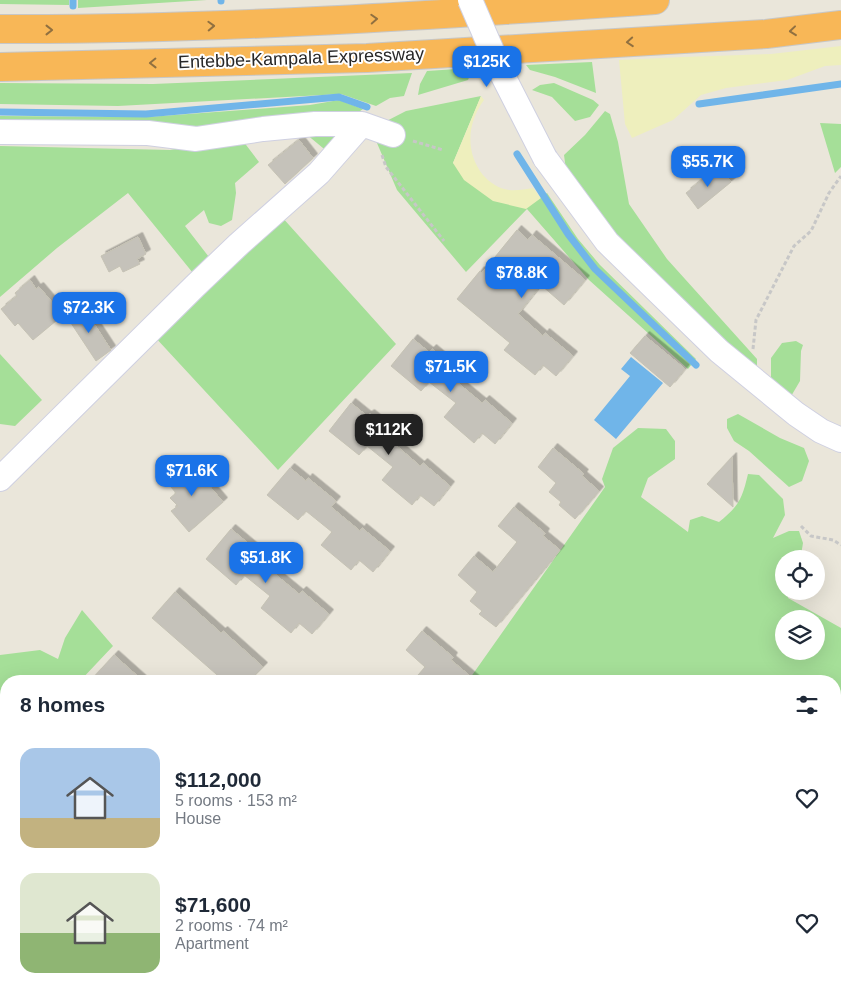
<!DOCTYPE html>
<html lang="en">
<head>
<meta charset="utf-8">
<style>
	body { margin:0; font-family:Arial,sans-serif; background:#f6f6f7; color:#1f2937; height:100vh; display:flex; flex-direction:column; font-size:19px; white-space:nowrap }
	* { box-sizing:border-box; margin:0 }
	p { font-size:16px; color:#747a83 }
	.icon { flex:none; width:28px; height:28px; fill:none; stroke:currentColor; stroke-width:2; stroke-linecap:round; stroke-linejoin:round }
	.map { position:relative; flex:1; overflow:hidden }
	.panel { position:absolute; left:0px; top:675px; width:841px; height:321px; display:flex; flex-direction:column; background:#fff; border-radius:20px 20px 0 0; box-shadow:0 5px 20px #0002 }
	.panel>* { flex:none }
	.fabs { position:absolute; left:775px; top:550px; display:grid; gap:10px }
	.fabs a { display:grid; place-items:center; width:50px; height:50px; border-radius:50%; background:#fff; box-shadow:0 5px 20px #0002; font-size:25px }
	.price { position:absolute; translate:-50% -42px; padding:0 11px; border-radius:10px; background:#1a73e8; color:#fff; font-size:16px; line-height:32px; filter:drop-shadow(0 1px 2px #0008) }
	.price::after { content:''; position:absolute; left:50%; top:30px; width:15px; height:11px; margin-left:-8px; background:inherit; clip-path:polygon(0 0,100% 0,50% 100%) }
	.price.on { background:#222; color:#fff }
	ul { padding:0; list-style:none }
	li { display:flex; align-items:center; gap:15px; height:125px; padding:0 20px }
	li span { display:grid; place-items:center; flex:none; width:140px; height:100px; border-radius:15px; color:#555 }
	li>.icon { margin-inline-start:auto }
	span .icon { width:60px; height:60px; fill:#fffc; stroke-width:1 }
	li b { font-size:21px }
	h2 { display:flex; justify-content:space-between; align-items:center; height:60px; padding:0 20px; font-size:21px }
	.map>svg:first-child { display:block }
	.green { fill:#a5df98; fill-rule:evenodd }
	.sand { fill:#eeefbd }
	.water { fill:#70b5e9 }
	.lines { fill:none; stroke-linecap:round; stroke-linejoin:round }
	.stream { stroke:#70b5e9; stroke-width:7 }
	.building { fill:#c5c2ba; stroke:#c5c2b4; filter:url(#shadow) }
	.minor-casing { stroke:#cfd0e1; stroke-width:26 }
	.motorway-casing { stroke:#c7c7c7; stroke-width:30 }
	.path { stroke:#c7c7c7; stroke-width:3; stroke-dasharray:4 2.5; stroke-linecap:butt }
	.minor { stroke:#fff; stroke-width:24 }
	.motorway { stroke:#f8b757; stroke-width:28 }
	.minor-bridge-casing { stroke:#cfd0e1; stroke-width:26; stroke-linecap:butt }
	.minor-bridge { stroke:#fff; stroke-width:24 }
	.oneway { stroke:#907040 }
	.labels { text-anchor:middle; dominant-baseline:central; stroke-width:4; stroke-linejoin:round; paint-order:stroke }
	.street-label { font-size:18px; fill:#282828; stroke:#fff }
</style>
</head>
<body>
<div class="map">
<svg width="841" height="996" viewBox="0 0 841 996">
	<defs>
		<filter id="shadow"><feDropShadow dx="4.5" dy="-4.5" stdDeviation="0" flood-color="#0004"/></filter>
	</defs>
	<rect width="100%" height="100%" fill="#eae6da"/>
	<path class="green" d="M0 0H69V5L0 4Z
		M78 0H207L78 8Z
		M592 62 596 93 555 77 530 70 526 65Z
		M457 69H466L470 75 468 80 418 95 420 84 427 71Z
		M412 73 404 96 390 98 376 106 341 94 118 106 0 104V83L153 84Z
		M554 83 593 100 599 105 590 117 575 121 552 97 532 90 540 85Z
		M481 96 453 163 526 208 547 193 578 239 600 265 696 359 688 369 589 280 527 209 466 272 397 190 371 129 406 111Z
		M339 100 363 109 353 116 211 130H0V116L148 117 310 105Z
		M605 111 610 114 618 142 629 204 667 259 757 359V365L752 366 632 258 566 170 564 155 585 135Z
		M820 123 841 124V167L835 173Z
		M351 128 329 153 300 129Z
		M240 137 259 162 235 183 236 193 232 220 221 226 209 223 204 210 185 226 212 261 197 278 128 193 57 248 0 297V146L170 150Z
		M281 216 396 344 278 470 154 336Z
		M796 341 803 345 801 351 800 381 790 398 771 385V358L782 343Z
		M0 354 42 400 15 426 0 424Z
		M738 414 780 438 804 448 809 461 802 481 789 487 749 451 734 441 727 428V419Z
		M638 428 666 429 675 441V459L648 478 641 497 688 532 690 520 702 516 719 522C739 506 742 499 748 474L759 475 783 499 785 515 773 538 789 531H799L803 543 801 555 783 558 784 591H787L788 598 841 628V710L835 728V681H468L605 487 602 479 613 448ZM784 619H816V651H784Z
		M82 610 113 646 80 681H6V756L0 749V655L40 650 58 659 65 638Z
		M835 740 841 741V926H838L835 922Z"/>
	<path class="sand" d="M841 46V65L825 66 787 80 726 88 701 95 673 120 632 138 625 124 619 60 683 57 771 54Z
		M481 96 484 100C467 123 465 152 483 175 489 182 499 189 509 190 516 191 526 189 533 188L541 198 526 209 493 201 464 180 453 163Z"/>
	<path class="water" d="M631 357 663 383 616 439 594 420 630 376 621 369Z"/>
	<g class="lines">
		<path class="stream" d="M73 0V6
			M221 0V1
			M699 104 841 84
			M0 112 146 114 339 97 367 107
			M517 154 568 234 595 269 696 365"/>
	</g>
	<path class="building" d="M299 140 313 158 285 184 268 165Z
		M718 167 731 182 698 209 686 193Z
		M517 230 528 240 532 235 585 280 564 305 541 285 518 314 543 336 545 333 573 356 556 376 543 365 535 375 504 350 510 343 457 299 480 271 482 273Z
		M138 237 146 254 137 259 140 264 123 272 120 266 109 272 101 256Z
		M30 280 36 289 39 287 63 315 33 340 18 323 15 326 1 309 17 296 15 293Z
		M83 307 111 350 96 361 67 317Z
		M645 336 685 369 670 387 630 353Z
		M413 339 429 352 432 349 459 372 453 379 482 403 485 400 512 423 495 444 482 433 474 443 444 417 456 403 429 382 421 391 391 366Z
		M351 403 367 416 370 414 397 436 392 442 420 466 423 463 450 486 434 506 420 495 412 505 382 480 393 467 367 446 359 455 329 431Z
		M553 448 584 474 582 476 599 491 575 519 559 505 561 502 549 492 556 483 538 467Z
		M732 457 733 507 707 484Z
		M187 460 223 502 189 532 171 511 178 506 170 498 176 493 171 487 176 483 169 475Z
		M290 468 306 481 308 478 336 501 331 507 360 531 362 528 390 551 373 572 359 560 351 570 321 545 332 532 306 511 298 520 267 495Z
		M514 507 545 533 543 536 560 550 496 627 479 614 482 611 470 601 477 592 458 575 474 556 493 572 517 542 498 526Z
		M231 529 274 565 270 570 299 594 302 591 329 614 312 634 299 623 291 633 261 608 270 596 244 575 236 585 206 559Z
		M175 592 221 633 223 631 263 667 249 681H224L152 618Z
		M422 631 453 657 451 660 476 681H413L425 667 406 650Z
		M114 655 143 681H90Z"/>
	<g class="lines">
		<defs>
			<path id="minor" d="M0 132 148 133 196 139 263 129 315 124H362L393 135
				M545 158 607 242 719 351 796 414 821 431 841 440
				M0 479 195 286 239 244 319 173 362 124"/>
			<path id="motorway" d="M0 29C219 30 437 15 655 0
				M0 67 367 58 766 34 841 25"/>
		</defs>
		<use href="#minor" class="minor-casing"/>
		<use href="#motorway" class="motorway-casing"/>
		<path class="path" d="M413 141 443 150
			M382 155 386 167 444 241
			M753 349 756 320 794 246 811 231 829 193 841 176
			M801 526 811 536 833 540 841 545
			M0 952 6 948
			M0 969 6 973
			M28 990 35 996
			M633 990 641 996
			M839 996 841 988"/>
		<use href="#minor" class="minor"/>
		<use href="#motorway" class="motorway"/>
		<defs>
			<path id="minor-bridge" d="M470 0 502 74 545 158"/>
		</defs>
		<use href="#minor-bridge" class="minor-bridge-casing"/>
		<use href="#minor-bridge" class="minor-bridge"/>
	</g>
	<defs><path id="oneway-chevron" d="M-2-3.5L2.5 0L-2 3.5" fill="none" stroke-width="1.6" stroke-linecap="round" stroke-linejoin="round" transform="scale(1.25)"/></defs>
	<g class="oneway">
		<use href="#oneway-chevron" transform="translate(374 19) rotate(-3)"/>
		<use href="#oneway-chevron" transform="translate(211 26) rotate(-2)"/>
		<use href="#oneway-chevron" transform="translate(49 30)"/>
		<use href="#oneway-chevron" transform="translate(793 31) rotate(174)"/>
		<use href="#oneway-chevron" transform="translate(630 42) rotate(176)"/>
		<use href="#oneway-chevron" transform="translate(153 63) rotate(179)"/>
	</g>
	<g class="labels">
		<g class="street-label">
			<text transform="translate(301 58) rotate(-2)">Entebbe-Kampala Expressway</text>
		</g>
	</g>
</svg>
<div class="fabs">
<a><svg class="icon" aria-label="locate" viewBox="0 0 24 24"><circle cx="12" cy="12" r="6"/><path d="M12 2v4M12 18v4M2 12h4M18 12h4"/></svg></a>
<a><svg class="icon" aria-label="layers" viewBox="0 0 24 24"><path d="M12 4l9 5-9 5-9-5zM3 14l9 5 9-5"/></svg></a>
</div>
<b class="price" style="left:487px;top:88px">$125K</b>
<b class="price" style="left:708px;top:188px">$55.7K</b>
<b class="price" style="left:522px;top:299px">$78.8K</b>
<b class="price" style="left:89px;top:334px">$72.3K</b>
<b class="price" style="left:451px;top:393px">$71.5K</b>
<b class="price on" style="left:389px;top:456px">$112K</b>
<b class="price" style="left:192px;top:497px">$71.6K</b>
<b class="price" style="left:266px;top:584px">$51.8K</b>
<section class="panel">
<h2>8 homes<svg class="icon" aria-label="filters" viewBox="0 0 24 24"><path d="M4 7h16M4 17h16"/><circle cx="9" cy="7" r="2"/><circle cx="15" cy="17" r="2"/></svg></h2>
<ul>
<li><span style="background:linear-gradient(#a9c7e8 70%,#c2b280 0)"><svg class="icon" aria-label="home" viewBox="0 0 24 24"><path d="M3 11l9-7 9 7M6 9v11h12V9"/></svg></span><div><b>$112,000</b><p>5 rooms · 153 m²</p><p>House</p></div><svg class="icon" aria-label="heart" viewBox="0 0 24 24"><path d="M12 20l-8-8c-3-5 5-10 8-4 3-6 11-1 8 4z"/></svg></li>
<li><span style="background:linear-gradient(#dfe7d0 60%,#8fb573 0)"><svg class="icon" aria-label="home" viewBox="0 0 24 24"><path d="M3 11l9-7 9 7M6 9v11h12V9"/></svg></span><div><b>$71,600</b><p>2 rooms · 74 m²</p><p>Apartment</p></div><svg class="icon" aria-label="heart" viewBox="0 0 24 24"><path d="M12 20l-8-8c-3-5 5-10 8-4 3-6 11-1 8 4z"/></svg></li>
</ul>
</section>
</div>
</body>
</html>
